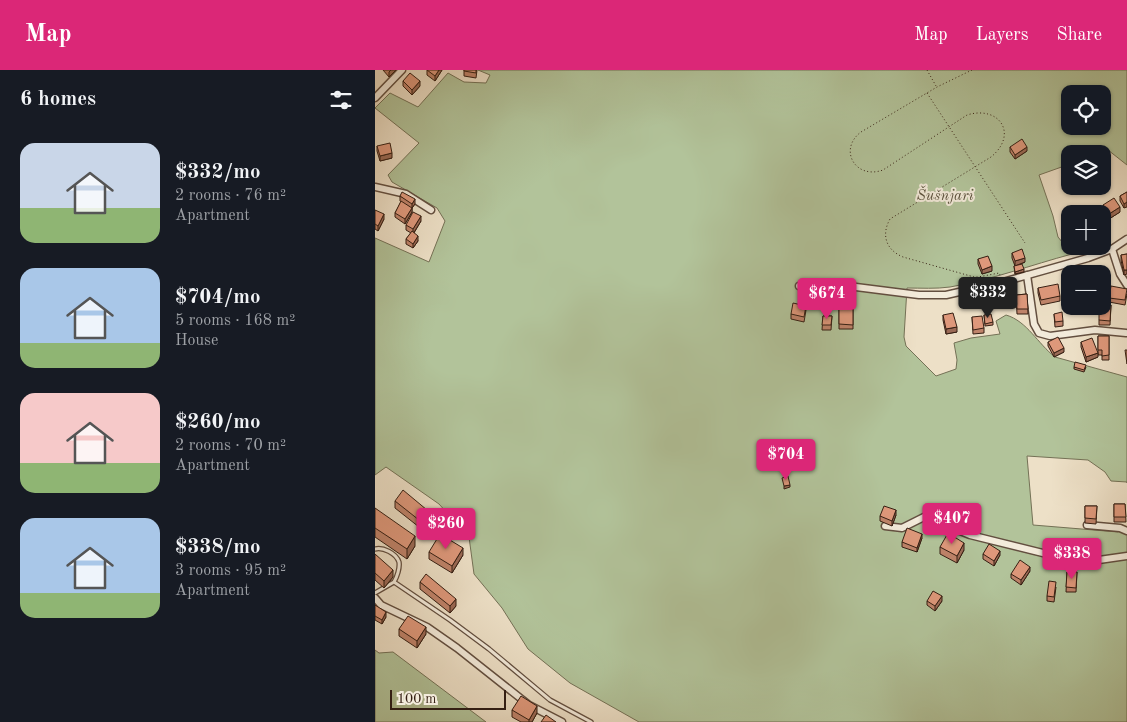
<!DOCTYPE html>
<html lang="en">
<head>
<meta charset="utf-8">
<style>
	body { margin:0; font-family:"Old Standard TT",serif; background:#20242c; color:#f1f3f6; height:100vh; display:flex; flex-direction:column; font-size:19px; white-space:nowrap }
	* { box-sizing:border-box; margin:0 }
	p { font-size:16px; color:#9ea1a6 }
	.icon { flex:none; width:28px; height:28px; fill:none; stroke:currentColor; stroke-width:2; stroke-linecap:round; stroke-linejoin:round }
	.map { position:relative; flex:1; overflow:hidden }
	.details { display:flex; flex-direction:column; background:#171b24; width:375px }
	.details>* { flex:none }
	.tools { position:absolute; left:686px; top:15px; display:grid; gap:10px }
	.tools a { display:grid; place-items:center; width:50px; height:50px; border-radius:10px; background:#171b24; box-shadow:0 1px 4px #0004; font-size:25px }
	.scale { position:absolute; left:15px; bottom:12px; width:116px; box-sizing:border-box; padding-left:5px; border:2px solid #351f13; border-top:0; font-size:14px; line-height:18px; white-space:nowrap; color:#351f13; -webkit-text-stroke:4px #f3ebdb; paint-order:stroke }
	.price { position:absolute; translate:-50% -42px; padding:0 11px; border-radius:5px; background:#db2777; color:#fff; font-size:16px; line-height:32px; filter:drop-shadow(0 1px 2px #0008) }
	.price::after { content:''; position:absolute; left:50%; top:30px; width:15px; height:11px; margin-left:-8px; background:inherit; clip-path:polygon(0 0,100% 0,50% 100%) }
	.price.selected { background:#222; color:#fff }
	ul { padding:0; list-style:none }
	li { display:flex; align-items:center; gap:15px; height:125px; padding:0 20px }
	li span { display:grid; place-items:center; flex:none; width:140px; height:100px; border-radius:15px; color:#555 }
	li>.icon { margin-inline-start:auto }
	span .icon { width:60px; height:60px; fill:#fffc; stroke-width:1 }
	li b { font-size:21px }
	h2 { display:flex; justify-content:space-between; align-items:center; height:60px; padding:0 20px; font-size:21px }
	header { display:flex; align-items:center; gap:30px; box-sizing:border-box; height:70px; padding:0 25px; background:#db2777; color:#fff }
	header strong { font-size:24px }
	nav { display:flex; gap:28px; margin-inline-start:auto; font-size:18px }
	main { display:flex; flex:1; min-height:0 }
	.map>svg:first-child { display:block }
	.green { fill:#b2c39a; stroke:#747156; fill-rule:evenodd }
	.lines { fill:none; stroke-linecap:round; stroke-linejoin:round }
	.lane-casing { stroke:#634f40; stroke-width:5.5 }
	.street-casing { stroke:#634f40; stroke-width:9 }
	.path { stroke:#351f13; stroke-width:1; stroke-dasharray:1 2.5; stroke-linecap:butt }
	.lane { stroke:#f3ebdb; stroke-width:3 }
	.street { stroke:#f3ebdb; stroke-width:6 }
	.wall { fill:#bf836a; stroke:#351f13 }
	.shaded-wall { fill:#9b6a56; stroke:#351f13 }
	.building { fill:#de987b; stroke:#351f13 }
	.labels { text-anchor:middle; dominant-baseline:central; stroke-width:4; stroke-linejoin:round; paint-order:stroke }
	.park-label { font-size:15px; font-style:italic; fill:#5a503c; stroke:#f3ebdb }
</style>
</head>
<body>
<header>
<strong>Map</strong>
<nav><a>Map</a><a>Layers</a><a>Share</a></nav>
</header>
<main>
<section class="details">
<h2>6 homes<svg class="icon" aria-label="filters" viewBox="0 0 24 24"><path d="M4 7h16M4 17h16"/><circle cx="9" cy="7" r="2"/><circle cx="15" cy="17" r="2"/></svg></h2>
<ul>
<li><span style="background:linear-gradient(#c9d6e8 65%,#8fb573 0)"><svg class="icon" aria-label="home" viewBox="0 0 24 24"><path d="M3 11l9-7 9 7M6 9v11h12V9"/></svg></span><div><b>$332/mo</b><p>2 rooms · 76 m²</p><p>Apartment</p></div></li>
<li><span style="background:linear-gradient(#a9c7e8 75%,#8fb573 0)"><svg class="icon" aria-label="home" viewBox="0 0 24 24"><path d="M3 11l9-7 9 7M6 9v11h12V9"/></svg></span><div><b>$704/mo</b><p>5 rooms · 168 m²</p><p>House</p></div></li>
<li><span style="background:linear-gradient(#f6c9c9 70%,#8fb573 0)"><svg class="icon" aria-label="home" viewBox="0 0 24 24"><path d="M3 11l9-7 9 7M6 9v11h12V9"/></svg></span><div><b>$260/mo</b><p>2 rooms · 70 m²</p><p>Apartment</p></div></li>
<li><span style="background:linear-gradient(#a9c7e8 75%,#8fb573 0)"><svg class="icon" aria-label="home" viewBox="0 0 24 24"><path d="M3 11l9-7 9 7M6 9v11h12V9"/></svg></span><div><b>$338/mo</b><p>3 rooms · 95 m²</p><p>Apartment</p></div></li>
</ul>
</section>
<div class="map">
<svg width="752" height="652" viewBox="0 0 752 652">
	<rect width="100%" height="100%" fill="#ede0c7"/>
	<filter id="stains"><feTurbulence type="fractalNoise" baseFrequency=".004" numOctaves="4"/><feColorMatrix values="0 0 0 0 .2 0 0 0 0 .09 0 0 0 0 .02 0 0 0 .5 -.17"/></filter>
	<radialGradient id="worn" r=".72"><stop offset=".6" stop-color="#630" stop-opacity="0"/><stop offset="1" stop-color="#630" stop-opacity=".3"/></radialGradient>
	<path class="green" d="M103 0H752V95L733 80 723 84H695V94L664 105 678 146 683 167 697 184C656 195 616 210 575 217 561 219 546 218 532 218L529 267 531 276 561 306 581 299 582 290 579 273 596 268 625 264 621 251 631 245C652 251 663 274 680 287L752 307V413V412L736 411 730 402 713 390 652 386 658 455 743 462 752 458V652H264L195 613 153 579 127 538 99 504 94 467 64 434 11 397 0 405V168L54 192 70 151 62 138 17 112 13 105 44 73 0 38 15 23 43 37 73 3 89 12 111 13 115 5ZM695 24H728V56H695Z
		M0 580 4 583 18 582 111 652H0Z"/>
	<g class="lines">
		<defs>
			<path id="lane" d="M0 479C8 477 21 483 24 492 25 498 22 507 19 512
				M0 523 19 512 75 550 114 579 175 630 216 652"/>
			<path id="street" d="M0 28 27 0
				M0 117 31 124 56 140
				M737 179 745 204 752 215
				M652 205 659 254 664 263 675 266 720 260 751 263
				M424 216H473L544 225H571L628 212 713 188 737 179 752 169
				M712 455 745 458 752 461
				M510 456 527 458 553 445 559 446 578 458 595 465 700 491 710 492 752 486
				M0 528 6 535 52 557 82 578 154 635 187 652"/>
		</defs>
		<use href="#lane" class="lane-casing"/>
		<use href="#street" class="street-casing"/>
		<path class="path" d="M552 0 561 16
			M597 0 562 17 486 62C463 79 480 110 508 100L592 45C624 35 644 64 616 87L515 149C506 165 511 180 528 187L599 207H603L624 203 625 205
			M552 23 650 173"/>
		<use href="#lane" class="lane"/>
		<use href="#street" class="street"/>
	</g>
	<path class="wall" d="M8 0H21L14 7Z
		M52 0H67L60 11 52 5Z
		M89 0H102L101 8 89 6Z
		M28 11 45 16 37 25 28 16Z
		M2 76 17 88 5 91 2 81Z
		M635 77 652 81 640 89 635 82Z
		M752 122 749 138 745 131V126Z
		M25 126 40 134 37 138V142L30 154 20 147V143L26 132 25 131Z
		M728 135 745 142 734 149 728 140Z
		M0 140 9 149 3 161 0 159Z
		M46 151 39 163 43 171 38 178 31 174V169L36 163 31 160V155Z
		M637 183 650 192 644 195 649 202 640 204 639 196H640L637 188Z
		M752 184 749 205 746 190V185Z
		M603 189 617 201 607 204 603 194Z
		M663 218 685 226V231L666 235 663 223Z
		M652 224 653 244H642L641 225Z
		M752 224 750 235 734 232V228Z
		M736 235 735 255H724V250Z
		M464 239H478V259H464Z
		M431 240 429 252 416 249V244Z
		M679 244 688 251V256L680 257Z
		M568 245 582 262 571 264 568 250Z
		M609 245 618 252V255L610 256Z
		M448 246H457L456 260H447Z
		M597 247 609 258V263L598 264Z
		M723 266H734V290H727V285H723Z
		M673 272 689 282 679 287 673 276Z
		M706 272 723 287 711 292 706 277Z
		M699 297H711L709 302 699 299Z
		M20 431 52 447 44 457 20 438Z
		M739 434H750L751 452H739Z
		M710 436H722L721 454 710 453Z
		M0 438 40 476 32 489 0 467Z
		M521 445 517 456 505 451V446Z
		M547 468 542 482 527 477V472Z
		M565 477 589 480 582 493 565 484Z
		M54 482 88 485 77 503 54 489Z
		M0 484 18 507 9 518 0 510Z
		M608 484 625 485 619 496 608 489Z
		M655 501 646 515 636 508V504Z
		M692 502H702L701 522H691Z
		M45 512 81 536 75 543 45 519Z
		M681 517 679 532 672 531V526Z
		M552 531H567L560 541 552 535Z
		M0 535 11 547 7 554 0 550Z
		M24 559 51 564 42 578 24 566Z
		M137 640 162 643 157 652H146L137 647Z"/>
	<path class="shaded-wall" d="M16 0H21L14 7V2Z
		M64 0H67L60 11V6Z
		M45 11V16L37 25V20Z
		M652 77V81L640 89V85Z
		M17 83V88L5 91V86Z
		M40 129V134L37 138V134Z
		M752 132V137L749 138V134Z
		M745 137V142L734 149V144Z
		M37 138V142L30 154V149Z
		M9 144V149L3 161V156Z
		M46 146V151L38 164V159Z
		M43 166V171L38 178V174Z
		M650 188V192L640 196V191Z
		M617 196V201L607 204V200Z
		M649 199V202L640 204V202Z
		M749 200H752V204L749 205Z
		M582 257V262L571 264V259Z
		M689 278V282L679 287V283Z
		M723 283V287L711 292V287Z
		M415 415V417L409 419V416Z
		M52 440V447L44 457V450Z
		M521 440V445L517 456V451Z
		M547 464V468L542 482V478Z
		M40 466V476L32 489V479Z
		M589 473V480L582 493V486Z
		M88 478V485L77 503V496Z
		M625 481V485L619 496V491Z
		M655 497V501L646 515V510Z
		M18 500V507L9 518V511Z
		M567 526V531L560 541V536Z
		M81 529V536L75 543V536Z
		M11 542V547L7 554V550Z
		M51 557V564L42 578V571Z
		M162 636V643L157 652H154V650Z"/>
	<path class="building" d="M52 0H64L60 6Z
		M89 0H101V3L89 1Z
		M35 3 45 11 37 20 28 11Z
		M647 69 652 77 640 85 635 77Z
		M15 73 17 83 5 86 2 76Z
		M27 122 40 129 37 134 25 126Z
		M752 122V132L749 134 745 126Z
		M739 128 745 137 734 144 728 135Z
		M26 131 37 138 30 149 20 143Z
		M0 140 9 144 3 156 0 154Z
		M38 142 46 146 38 159 31 155Z
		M37 161 43 166 38 174 31 169Z
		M647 179 650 188 640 191 637 183Z
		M752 184V200H749L746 185Z
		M613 186 617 196 607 200 603 189Z
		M647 194 649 199 640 202 639 196Z
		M683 214 685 226 666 230 663 218Z
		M736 216 752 219 750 230 734 228Z
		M652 224 653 239H642L641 225Z
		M418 233 431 236 429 247 416 244Z
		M728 234 736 235 735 251 724 250V236H728Z
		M464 239H478V255L464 254Z
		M687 242 688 251 680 252 679 244Z
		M578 243 582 257 571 259 568 245Z
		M616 244 618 252 610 254 609 245Z
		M448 246H457L456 255H447Z
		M607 246 609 258 598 260 597 247Z
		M723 266H734V285L727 286V280H723Z
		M683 267 689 278 679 283 673 272Z
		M717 268 723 283 711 287 706 272Z
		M750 280H752V294Z
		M700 292 711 295 709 300 699 297Z
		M413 406 415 415 409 416 407 408Z
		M28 420 52 440 44 450 20 431Z
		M739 434H750L751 447H739Z
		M509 436 521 440 517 451 505 446Z
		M710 436H722L721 449 710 448Z
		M0 438 40 466 32 479 0 458Z
		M532 458 547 464 542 478 527 472Z
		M573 463 589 473 582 486 565 477Z
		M65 464 88 478 77 496 54 482Z
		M614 474 625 481 619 491 608 484Z
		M0 484 18 500 9 511 0 503Z
		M645 490 655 497 646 510 636 504Z
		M692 502H702L701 518 691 517Z
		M51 504 81 529 75 536 45 512Z
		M674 511 681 512 679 527 672 526Z
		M558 521 567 526 560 536 552 531Z
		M0 535 11 542 7 550 0 546Z
		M33 546 51 557 42 571 24 559Z
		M146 626 162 636 154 650 137 640Z
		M171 645 181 652H166Z"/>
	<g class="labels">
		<g class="park-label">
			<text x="570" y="126">Šušnjari</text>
		</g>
	</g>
	<rect width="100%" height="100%" filter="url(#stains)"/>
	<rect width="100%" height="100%" fill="url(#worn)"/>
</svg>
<div class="tools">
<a><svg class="icon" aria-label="locate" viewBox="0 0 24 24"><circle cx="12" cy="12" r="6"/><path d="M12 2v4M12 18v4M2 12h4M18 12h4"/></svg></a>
<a><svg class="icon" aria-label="layers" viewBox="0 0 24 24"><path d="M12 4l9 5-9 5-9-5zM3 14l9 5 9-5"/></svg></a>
<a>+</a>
<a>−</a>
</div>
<div class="scale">100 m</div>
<b class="price selected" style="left:613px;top:249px">$332</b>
<b class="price" style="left:452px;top:250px">$674</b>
<b class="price" style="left:411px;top:411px">$704</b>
<b class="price" style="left:577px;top:475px">$407</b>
<b class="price" style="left:71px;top:480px">$260</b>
<b class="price" style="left:697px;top:510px">$338</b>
</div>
</main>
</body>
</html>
